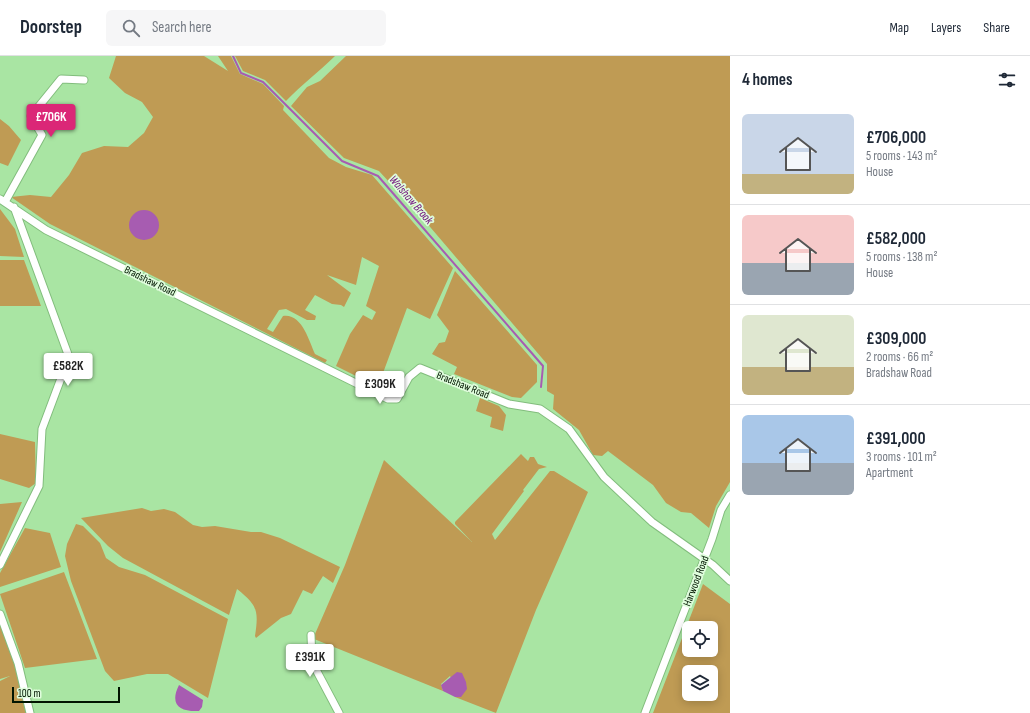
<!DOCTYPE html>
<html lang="en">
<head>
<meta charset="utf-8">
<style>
	body { margin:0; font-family:"Sofia Sans Condensed",sans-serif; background:#f6f6f7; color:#1f2937; height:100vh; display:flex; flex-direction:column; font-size:15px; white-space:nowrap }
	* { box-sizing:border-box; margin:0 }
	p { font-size:13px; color:#747a83 }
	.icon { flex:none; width:22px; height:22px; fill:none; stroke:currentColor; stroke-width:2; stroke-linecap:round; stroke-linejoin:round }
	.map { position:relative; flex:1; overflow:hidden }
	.side { display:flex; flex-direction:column; background:#fff; width:300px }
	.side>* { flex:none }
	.tools { position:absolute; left:682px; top:565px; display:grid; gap:8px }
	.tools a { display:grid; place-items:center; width:36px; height:36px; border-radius:6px; background:#fff; box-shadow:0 2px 10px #0003; font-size:20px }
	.scale { position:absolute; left:12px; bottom:10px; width:108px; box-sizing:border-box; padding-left:4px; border:2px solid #011501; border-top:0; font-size:11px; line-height:14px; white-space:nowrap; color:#011501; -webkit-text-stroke:3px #dffddc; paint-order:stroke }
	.price { position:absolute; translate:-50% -34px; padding:0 9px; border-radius:4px; background:#fff; color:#222; font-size:13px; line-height:26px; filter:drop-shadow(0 1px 2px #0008) }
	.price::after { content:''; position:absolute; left:50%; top:24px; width:12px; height:9px; margin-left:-6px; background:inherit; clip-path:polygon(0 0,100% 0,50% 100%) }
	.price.active { background:#db2777; color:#fff }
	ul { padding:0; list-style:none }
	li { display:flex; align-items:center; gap:12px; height:100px; padding:0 12px }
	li+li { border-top:1px solid #e0e1e3 }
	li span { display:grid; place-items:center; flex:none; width:112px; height:80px; border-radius:6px; color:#555 }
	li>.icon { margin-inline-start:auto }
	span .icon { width:48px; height:48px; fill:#fffc; stroke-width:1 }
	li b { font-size:17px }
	h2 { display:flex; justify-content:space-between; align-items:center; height:48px; padding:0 12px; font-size:17px }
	header { display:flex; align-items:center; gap:24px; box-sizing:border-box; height:56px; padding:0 20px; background:#fff; border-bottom:1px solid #e0e1e3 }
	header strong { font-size:19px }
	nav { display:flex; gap:22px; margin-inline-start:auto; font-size:14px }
	.search { width:280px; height:36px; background:#f6f6f7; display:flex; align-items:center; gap:10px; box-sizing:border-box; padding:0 14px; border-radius:6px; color:#747a83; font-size:15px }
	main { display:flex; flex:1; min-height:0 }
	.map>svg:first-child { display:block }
	.green { fill:#bf9b54; fill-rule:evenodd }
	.water { fill:#a75cb1 }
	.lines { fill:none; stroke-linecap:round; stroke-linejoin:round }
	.stream { stroke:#a75cb1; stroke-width:2 }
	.minor-casing { stroke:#82bd7d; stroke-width:9 }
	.minor { stroke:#fff; stroke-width:7 }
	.labels { text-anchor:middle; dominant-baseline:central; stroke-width:3.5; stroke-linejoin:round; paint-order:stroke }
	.street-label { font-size:11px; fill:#011501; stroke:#dffddc }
	.water-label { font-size:12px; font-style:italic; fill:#6f0a7c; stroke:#dffddc }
</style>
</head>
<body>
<header>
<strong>Doorstep</strong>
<div class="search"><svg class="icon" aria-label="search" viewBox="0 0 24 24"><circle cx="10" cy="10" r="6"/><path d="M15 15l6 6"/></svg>Search here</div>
<nav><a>Map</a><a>Layers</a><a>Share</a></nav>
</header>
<main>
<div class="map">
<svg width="730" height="657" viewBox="0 0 730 657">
	<rect width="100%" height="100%" fill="#a9e5a3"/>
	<path class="green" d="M116 0H204L228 15 218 0H231L240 18 263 28 284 50 283 54 329 102 346 111 372 119 453 212 430 263 407 252 383 317 380 332 336 310 350 278 363 259 372 264 376 256 366 250 379 210 362 201 356 229 327 219 351 237 344 251 341 249 332 248 315 239 305 254 316 260 315 264H307L286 253 279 254 267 273 273 276 283 260C302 257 309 285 315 298L327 304 325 307 50 168 11 141 30 139 51 141 69 119 82 97 104 90 128 91 144 77 153 61 142 46 125 37 109 22Z
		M235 0H335C319 16 301 29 286 45L265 24 243 15Z
		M346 0H730V426L716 450 709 472 691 457 681 456 666 447 653 429 608 395 602 400 593 399 579 374 553 353 554 339 547 335V308L425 165 379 115 344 102 291 50 307 31 320 25Z
		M0 63 9 70 21 84 8 110 0 107Z
		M0 153 15 173 24 201 0 200Z
		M0 204H24L41 250H0Z
		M455 215 537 309V326L521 342 512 341 454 318 457 311 432 298 439 287 445 286 449 275 437 259Z
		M480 342 499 350 506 359 503 375 490 371 492 361 476 355Z
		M0 378 35 386 36 427 29 432 0 423Z
		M521 398 528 405 530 401H534L538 408 547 411 539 413 523 434 524 435 492 478 495 484 550 415H554L588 436 536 554 496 657 455 641H461L450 620 441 628 443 635 314 583 315 578 345 509 384 404 472 486 455 468V466Z
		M22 446 0 496V448Z
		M142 452 151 455 164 453 175 456 193 469 202 471 215 470 251 476H261L280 482 340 511 333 527 323 520 312 538 303 534 291 558 281 562 256 582 255 580C259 554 257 549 237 533L229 559 123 502 108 490 81 462Z
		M76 468 83 470 100 487 106 502 119 511 145 519 228 563 208 642 168 618H147L114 625 105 615 71 525 65 500 67 488Z
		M25 472 50 477 61 511 0 531V517Z
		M64 516 97 603 25 612 0 538Z
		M703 528 730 548V657H653ZM689 572H711V594H689ZM689 616H711V638H689Z
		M0 564 19 617 27 657H0V625L10 620 0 623Z"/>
	<path class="water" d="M129 169a15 15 0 1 1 30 0a15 15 0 1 1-30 0Z
		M457 616 462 617 466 626 467 633 461 641H455L443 635 441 629Z
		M179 629 203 644 202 651 199 655C180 656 169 649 179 629Z"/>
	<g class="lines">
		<path class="stream" d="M233 0 241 17 263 26 342 105 378 120 543 310 541 331"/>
		<defs>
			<path id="minor" d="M0 143 46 174 388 343H397L409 321 420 312 509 348 540 353 569 373 604 421 652 466 713 509 730 525
				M5 146 42 79 31 60 61 23 84 24
				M0 509 39 430 42 373 69 301 14 151
				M0 558 18 607 30 657
				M311 579 312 606 339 657
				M645 657 712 483 721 454 730 439"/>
		</defs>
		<use href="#minor" class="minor-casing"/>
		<use href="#minor" class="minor"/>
	</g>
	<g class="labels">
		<g class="street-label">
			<text transform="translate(150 225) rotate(26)">Bradshaw Road</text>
			<text transform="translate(463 329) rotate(22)">Bradshaw Road</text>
			<text transform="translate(696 525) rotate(-69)">Harwood Road</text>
		</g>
		<g class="water-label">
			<text transform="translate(411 144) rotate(49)">Walshaw Brook</text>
		</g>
	</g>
</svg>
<div class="tools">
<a><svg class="icon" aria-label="locate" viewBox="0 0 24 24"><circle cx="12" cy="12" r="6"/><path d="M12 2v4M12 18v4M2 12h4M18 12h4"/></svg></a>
<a><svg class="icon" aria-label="layers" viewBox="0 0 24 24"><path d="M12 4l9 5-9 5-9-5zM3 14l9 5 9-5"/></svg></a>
</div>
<div class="scale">100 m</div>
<b class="price active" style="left:51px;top:82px">£706K</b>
<b class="price" style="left:68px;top:331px">£582K</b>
<b class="price" style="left:380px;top:349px">£309K</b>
<b class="price" style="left:310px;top:622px">£391K</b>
</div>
<section class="side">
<h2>4 homes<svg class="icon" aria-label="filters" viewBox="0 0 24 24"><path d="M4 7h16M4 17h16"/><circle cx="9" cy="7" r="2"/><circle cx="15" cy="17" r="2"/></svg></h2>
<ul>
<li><span style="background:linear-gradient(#c9d6e8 75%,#c2b280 0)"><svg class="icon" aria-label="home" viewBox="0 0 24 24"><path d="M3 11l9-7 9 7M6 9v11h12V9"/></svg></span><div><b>£706,000</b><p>5 rooms · 143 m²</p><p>House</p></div></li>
<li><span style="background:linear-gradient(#f6c9c9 60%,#9aa5b1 0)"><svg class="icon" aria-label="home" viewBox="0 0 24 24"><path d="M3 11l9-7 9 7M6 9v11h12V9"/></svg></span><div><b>£582,000</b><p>5 rooms · 138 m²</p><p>House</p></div></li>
<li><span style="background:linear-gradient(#dfe7d0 65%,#c2b280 0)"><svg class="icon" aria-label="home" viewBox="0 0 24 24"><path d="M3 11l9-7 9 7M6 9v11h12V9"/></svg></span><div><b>£309,000</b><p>2 rooms · 66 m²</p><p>Bradshaw Road</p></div></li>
<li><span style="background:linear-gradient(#a9c7e8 60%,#9aa5b1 0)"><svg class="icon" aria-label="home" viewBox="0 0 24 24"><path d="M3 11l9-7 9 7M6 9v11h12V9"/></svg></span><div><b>£391,000</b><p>3 rooms · 101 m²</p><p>Apartment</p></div></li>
</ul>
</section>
</main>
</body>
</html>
